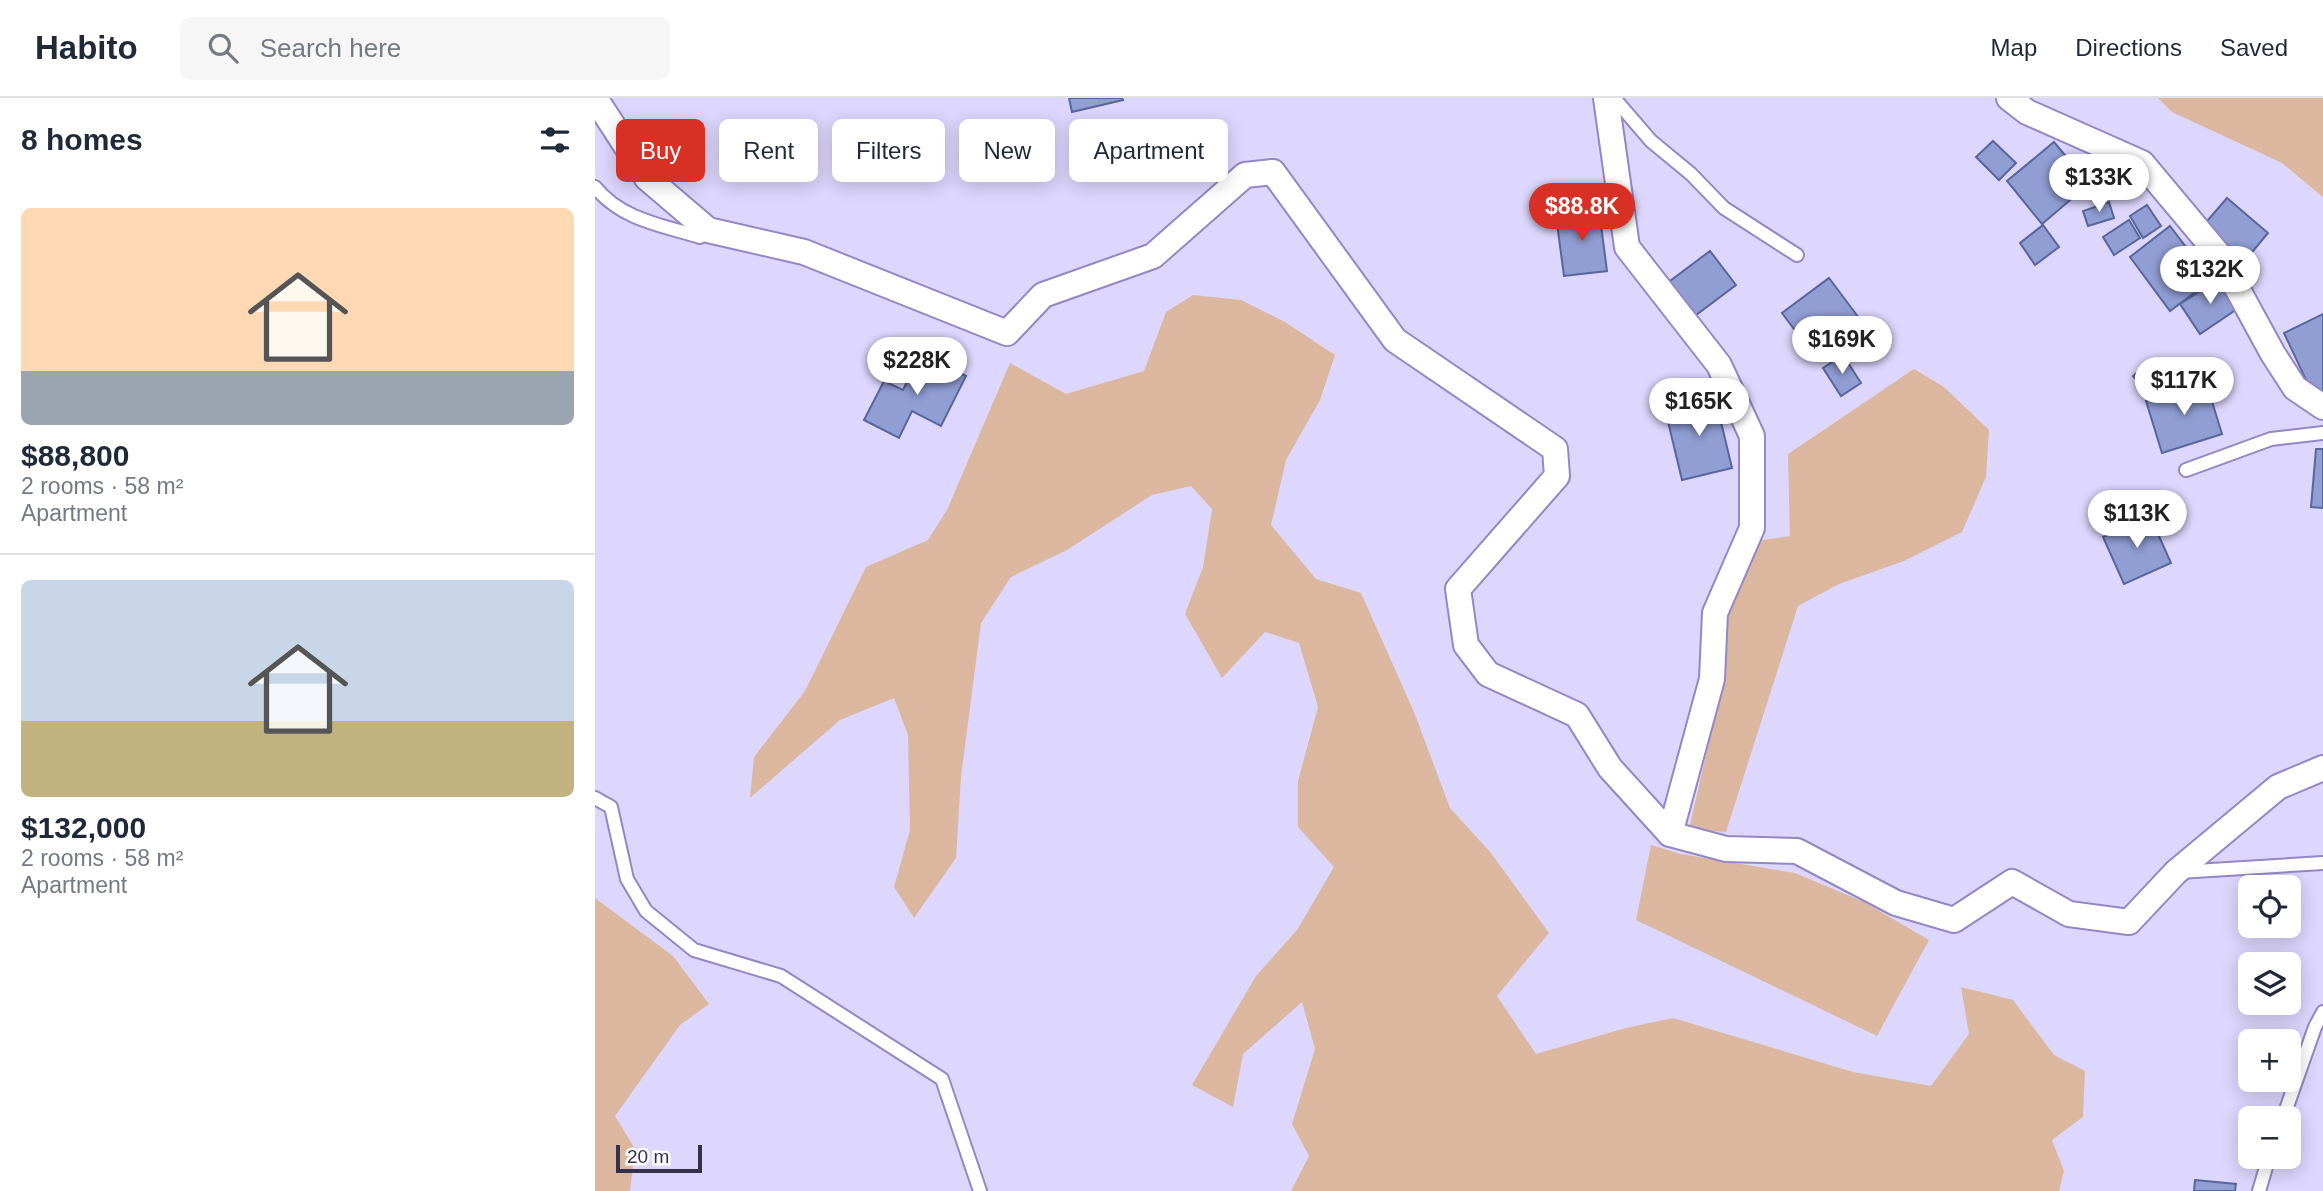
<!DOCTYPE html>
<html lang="en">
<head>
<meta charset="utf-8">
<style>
	:root { --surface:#fff; --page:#f6f6f7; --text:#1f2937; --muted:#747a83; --line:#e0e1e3; --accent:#d93025 }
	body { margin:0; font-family:Helvetica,sans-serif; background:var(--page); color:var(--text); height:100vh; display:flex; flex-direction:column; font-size:26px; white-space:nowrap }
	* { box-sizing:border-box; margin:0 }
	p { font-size:23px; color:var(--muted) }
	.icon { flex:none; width:38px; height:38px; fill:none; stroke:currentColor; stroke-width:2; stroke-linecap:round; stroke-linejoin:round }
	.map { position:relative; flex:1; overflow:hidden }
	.panel { display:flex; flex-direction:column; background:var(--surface); width:595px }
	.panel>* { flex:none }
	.guide { position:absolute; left:21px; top:21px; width:665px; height:63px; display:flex; gap:14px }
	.buttons { position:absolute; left:1643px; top:777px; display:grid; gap:14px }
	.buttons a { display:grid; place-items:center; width:63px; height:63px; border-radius:10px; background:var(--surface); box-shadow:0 4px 18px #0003; font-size:35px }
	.scale { position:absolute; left:21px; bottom:18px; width:86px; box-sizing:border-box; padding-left:7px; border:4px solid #36314a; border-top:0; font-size:19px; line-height:24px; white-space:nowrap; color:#36314a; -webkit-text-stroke:5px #fdfdfd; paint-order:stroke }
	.price { position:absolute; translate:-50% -60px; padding:0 16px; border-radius:24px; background:#fff; color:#222; font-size:23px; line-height:46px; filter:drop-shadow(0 2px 4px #0008) }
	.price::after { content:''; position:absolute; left:50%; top:42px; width:21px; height:16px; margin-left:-10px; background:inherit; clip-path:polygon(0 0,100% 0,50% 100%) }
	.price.current { background:var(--accent); color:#fff }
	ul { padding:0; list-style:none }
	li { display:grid; align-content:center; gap:14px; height:371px; padding:0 21px }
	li+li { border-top:2px solid var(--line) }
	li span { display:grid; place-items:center; height:217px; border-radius:10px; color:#555 }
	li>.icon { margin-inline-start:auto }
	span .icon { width:126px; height:126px; fill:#fffc; stroke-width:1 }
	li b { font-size:30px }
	h2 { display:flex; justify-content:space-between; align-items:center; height:84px; padding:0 21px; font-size:30px }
	.chip { padding:0 24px; border-radius:10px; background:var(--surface); box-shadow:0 4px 18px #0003; font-size:24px; line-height:63px }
	.chip.current { background:var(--accent); color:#fff }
	header { display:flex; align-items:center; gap:42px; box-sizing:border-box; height:98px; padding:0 35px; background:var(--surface); border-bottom:2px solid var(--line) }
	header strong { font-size:33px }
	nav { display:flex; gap:38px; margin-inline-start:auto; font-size:24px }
	.search { width:490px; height:63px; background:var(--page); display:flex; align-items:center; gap:18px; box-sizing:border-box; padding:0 24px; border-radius:10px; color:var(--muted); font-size:26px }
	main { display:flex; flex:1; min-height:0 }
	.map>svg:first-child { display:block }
</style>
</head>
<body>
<header>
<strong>Habito</strong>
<div class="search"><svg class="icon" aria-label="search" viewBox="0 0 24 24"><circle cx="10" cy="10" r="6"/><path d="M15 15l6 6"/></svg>Search here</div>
<nav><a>Map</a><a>Directions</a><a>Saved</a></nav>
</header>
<main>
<section class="panel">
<h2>8 homes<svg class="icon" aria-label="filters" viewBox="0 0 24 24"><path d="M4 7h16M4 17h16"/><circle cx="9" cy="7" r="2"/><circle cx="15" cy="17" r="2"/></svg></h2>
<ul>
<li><span style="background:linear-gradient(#ffd9b3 75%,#9aa5b1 0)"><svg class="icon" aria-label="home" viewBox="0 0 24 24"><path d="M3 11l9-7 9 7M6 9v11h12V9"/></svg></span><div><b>$88,800</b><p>2 rooms · 58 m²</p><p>Apartment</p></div></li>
<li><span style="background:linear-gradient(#c9d6e8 65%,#c2b280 0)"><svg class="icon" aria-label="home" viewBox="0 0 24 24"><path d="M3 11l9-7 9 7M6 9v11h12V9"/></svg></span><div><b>$132,000</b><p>2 rooms · 58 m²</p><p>Apartment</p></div></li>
</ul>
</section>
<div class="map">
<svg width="1728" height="1093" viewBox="0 0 1728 1093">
	<rect width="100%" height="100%" fill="#ddd6fd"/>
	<!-- green -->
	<g fill="#dcb7a0">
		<path d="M1563 0H1728V99L1687 65 1577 14Z"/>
		<path d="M598 197 646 202 690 224 740 257 725 302 691 362 676 427 721 481 766 495 819 614 855 710 896 755 954 835 902 898 941 956 1031 930 1078 920 1258 974 1336 988 1374 936 1366 889 1418 902 1459 957 1490 973 1488 1019 1457 1042 1469 1073 1464 1093H696L714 1058 697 1026 720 951 707 904 648 956 638 1009 597 987 661 878 702 832 739 769 703 729V683L723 609 704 545 670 534 627 580 590 516 608 469 617 411 596 388 557 397 472 452 416 479 386 525 366 679 361 760 319 820 299 789 315 732 313 637 299 600 245 622 155 700 159 659 210 593 271 469 333 442 352 412 415 265 471 296 549 273 571 214Z"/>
		<path d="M1319 271 1349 289 1394 332 1391 379 1367 434 1309 463 1244 486 1203 508 1131 734 1094 731 1130 575 1131 520 1161 443 1195 438 1193 356Z"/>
		<path d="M1056 747 1086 756 1200 775 1269 804 1334 842 1282 938 1041 822Z"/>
		<path d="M0 800 78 858 114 906 85 927 20 1018 40 1051 35 1093H0Z"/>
	</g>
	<!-- building -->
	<g fill="#919ed4" stroke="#59659d" stroke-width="2">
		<path d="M474 0H527L528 2 477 14Z"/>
		<path d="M1398 43 1421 65 1404 82 1381 59Z"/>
		<path d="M1459 44 1494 86 1447 126 1412 83Z"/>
		<path d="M1632 100 1673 135 1648 165 1607 129Z"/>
		<path d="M1514 104 1519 120 1493 128 1488 113Z"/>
		<path d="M1552 107 1566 128 1548 140 1535 118Z"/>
		<path d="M1004 112 1012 173 969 178 961 118Z"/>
		<path d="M1534 122 1545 140 1519 157 1508 139Z"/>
		<path d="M1448 127 1464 149 1440 167 1425 145Z"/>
		<path d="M1575 128 1616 182 1575 213 1535 159Z"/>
		<path d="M1115 153 1141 187 1097 220 1071 186Z"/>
		<path d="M1234 180 1267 224 1220 259 1187 215Z"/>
		<path d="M1626 180 1645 209 1605 236 1585 206Z"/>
		<path d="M1728 216V295L1719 299 1689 235Z"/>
		<path d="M326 255 371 278 346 328 317 313 304 340 269 322 289 283 308 292Z"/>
		<path d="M1248 257 1266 285 1246 298 1228 270Z"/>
		<path d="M1552 266 1563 279 1549 291 1538 278Z"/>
		<path d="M1611 284 1627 336 1567 355 1551 303Z"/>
		<path d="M1120 299 1137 370 1087 382 1070 311Z"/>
		<path d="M1721 351H1728V410L1716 409Z"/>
		<path d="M1555 418 1576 465 1529 486 1508 439Z"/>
		<path d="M1600 1082 1641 1086 1640 1093H1599Z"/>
	</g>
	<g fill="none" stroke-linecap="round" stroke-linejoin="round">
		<!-- lane casing -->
		<g stroke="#9487c4" stroke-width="16">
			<g id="lane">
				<path d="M1019 0 1056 43 1096 76 1129 110 1202 157"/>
				<path d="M0 89C27 122 66 127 105 139L112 133"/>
				<path d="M1591 372 1676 341 1728 335"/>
				<path d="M0 700 16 709 32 781 51 813 99 852 186 878 347 981 385 1093"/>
				<path d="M1584 774 1728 765"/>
				<path d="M1688 1020 1720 929 1728 914"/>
				<path d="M1664 1093 1674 1059"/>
			</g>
		</g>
		<!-- street casing -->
		<g stroke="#9487c4" stroke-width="28">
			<g id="street">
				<path d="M0 0 52 80 113 132 209 154 412 235 448 197 558 158 650 77 678 74 800 242 960 351 962 378 863 491 871 547 893 576 982 617 1015 670 1075 736 1131 751 1202 753 1301 805 1359 822 1417 784 1474 816 1534 824 1581 774 1683 689 1728 670"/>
				<path d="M1011 0 1032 149 1124 267 1157 338V430L1120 515 1117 581 1075 736"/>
				<path d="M1414 0 1432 14 1547 65 1624 157 1678 256 1700 290 1728 309"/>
			</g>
		</g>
		<!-- lane -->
		<use href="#lane" stroke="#fff" stroke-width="12"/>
		<!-- street -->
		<use href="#street" stroke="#fff" stroke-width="24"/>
	</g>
</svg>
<div class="buttons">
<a><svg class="icon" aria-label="locate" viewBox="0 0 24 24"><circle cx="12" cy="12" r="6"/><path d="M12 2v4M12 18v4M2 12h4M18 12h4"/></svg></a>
<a><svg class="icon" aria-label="layers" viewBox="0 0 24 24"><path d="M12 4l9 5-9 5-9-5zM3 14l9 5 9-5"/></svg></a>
<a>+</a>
<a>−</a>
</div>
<div class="scale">20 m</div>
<b class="price" style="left:1504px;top:116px">$133K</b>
<b class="price current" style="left:987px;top:145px">$88.8K</b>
<b class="price" style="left:1615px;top:208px">$132K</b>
<b class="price" style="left:1247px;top:278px">$169K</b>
<b class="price" style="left:322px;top:299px">$228K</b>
<b class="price" style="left:1589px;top:319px">$117K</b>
<b class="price" style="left:1104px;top:340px">$165K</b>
<b class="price" style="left:1542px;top:452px">$113K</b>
<div class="guide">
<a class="chip current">Buy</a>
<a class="chip">Rent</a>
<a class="chip">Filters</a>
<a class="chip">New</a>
<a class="chip">Apartment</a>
</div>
</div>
</main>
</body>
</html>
